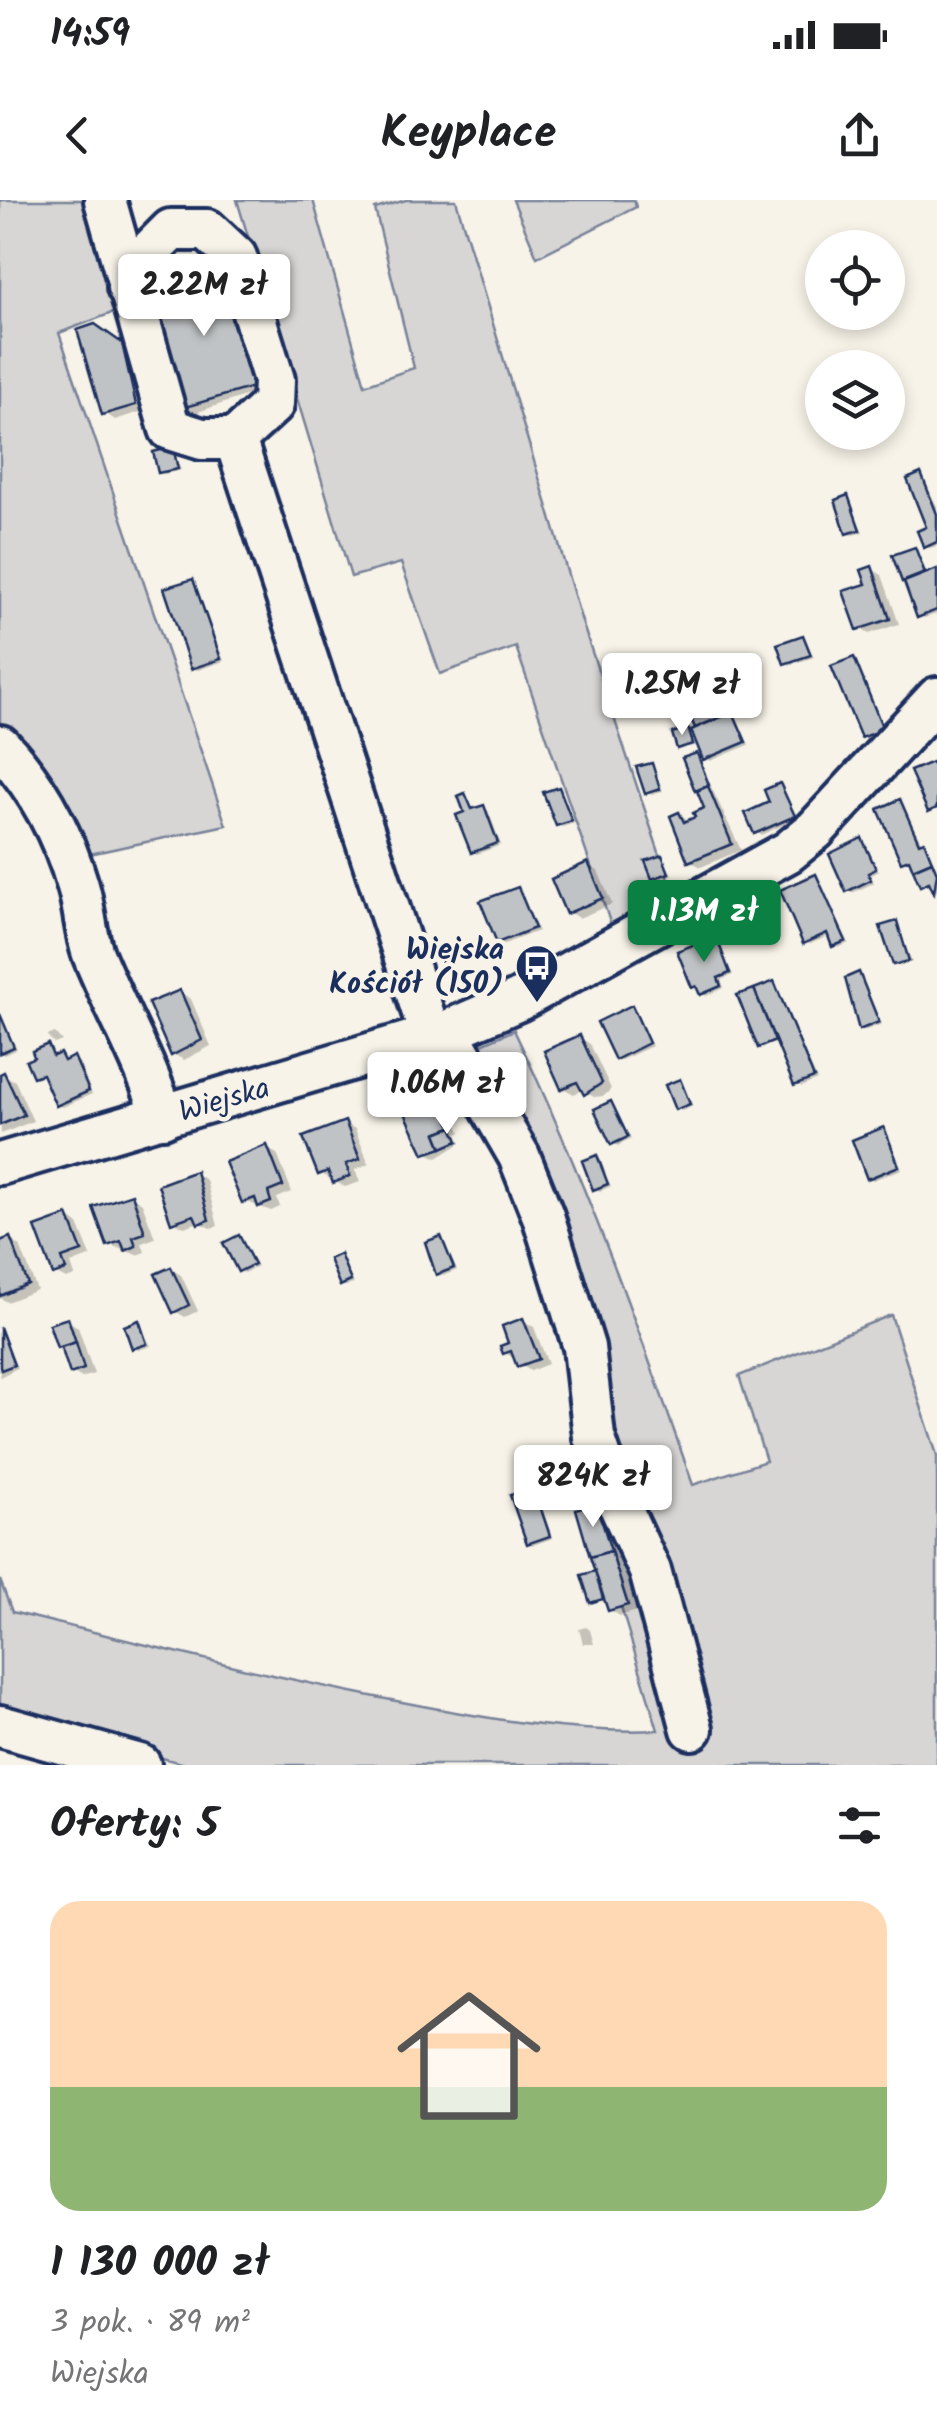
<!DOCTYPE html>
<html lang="pl">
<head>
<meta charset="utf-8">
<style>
	:root { --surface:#fff; --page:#f6f6f6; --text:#202124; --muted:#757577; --line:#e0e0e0; --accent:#0b8043 }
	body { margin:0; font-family:Kalam,sans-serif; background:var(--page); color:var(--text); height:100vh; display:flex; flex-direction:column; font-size:38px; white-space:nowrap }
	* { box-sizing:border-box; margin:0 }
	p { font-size:32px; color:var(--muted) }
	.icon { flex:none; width:55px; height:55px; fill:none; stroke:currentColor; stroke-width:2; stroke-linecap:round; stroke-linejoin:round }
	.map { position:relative; height:1565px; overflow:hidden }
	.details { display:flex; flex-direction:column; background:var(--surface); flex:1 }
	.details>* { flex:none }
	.controls { position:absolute; left:805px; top:30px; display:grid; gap:20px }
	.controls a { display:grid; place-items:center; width:100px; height:100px; border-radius:50%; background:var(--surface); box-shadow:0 5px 15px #0003; font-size:50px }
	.price { position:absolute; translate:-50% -85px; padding:0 22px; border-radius:10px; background:#fff; color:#222; font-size:32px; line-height:65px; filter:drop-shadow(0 2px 5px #0008) }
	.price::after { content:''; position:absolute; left:50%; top:60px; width:30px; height:22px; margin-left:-15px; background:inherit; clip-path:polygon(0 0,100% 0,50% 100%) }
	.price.on { background:var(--accent); color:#fff }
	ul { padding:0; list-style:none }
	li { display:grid; align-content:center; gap:20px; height:530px; padding:0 50px }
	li+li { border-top:2px solid var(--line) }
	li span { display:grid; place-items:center; height:310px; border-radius:30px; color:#555 }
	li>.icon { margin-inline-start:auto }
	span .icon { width:180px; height:180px; fill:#fffc; stroke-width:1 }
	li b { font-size:42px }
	h2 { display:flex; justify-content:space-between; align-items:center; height:120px; padding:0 50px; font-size:42px }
	.status { display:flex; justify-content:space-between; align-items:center; height:70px; padding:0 50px; background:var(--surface); direction:ltr }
	.status svg { height:28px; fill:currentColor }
	header { display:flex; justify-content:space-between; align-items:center; height:130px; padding:0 50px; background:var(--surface); font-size:45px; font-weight:800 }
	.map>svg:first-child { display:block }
</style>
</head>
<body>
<div class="status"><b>14:59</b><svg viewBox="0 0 49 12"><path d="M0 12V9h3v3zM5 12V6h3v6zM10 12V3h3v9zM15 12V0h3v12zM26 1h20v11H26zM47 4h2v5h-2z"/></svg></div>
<header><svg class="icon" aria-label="back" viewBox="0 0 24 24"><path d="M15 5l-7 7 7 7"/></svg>Keyplace<svg class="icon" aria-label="share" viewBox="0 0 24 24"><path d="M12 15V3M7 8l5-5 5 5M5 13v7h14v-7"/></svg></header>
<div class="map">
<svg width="937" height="1565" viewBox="0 0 937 1565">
	<rect width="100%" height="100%" fill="#f7f3e8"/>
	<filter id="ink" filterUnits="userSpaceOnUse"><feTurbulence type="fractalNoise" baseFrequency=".01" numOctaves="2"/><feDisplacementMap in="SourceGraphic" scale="20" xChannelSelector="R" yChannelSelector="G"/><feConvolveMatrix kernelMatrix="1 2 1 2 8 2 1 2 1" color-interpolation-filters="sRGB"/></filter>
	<g filter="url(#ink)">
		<!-- green -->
		<g fill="#d7d6d4" stroke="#798299" stroke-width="2.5">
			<path d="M0 0H97L120 110 59 133 226 625 52 662 0 558Z"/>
			<path d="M237 0H313L365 185 414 168 375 9 406 0H456L583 425 673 694 612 728 516 447 440 474 401 363 351 377Z"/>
			<path d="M513 0H634L636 7 537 57Z"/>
			<path d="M514 830C585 978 639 1130 693 1285L766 1261 739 1176 891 1115 937 1255V1565H188L0 1514V1380L12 1412C143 1444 274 1478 407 1503 490 1519 573 1534 658 1530L586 1291 600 1287 552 1094 495 955 445 860Z"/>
		</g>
		<!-- shadow -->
		<g fill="#0003">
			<path d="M149 97 271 187 195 213 184 207Z"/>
			<path d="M106 133 132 152 146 210 115 220 105 213Z"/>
			<path d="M172 250 181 270 165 274 160 272Z"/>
			<path d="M920 276 937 306V346L930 348 926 346 930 329Z"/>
			<path d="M848 298 863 332 853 335 848 333Z"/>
			<path d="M915 349 928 375 937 372V414L924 418 895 357Z"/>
			<path d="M872 369 882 375 899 424 869 434 859 428Z"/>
			<path d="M193 382 224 461 198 470 193 468Z"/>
			<path d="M803 437 814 457 790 465 786 462Z"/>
			<path d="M854 459 886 531 868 539 863 536Z"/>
			<path d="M707 478 727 517H737L749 545 710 561 701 545 679 548 688 531 698 536 681 489Z"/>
			<path d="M696 555 741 650 701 667 690 661 679 614 690 621 707 609 698 590Z"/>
			<path d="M652 565 663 591 652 595 647 592Z"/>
			<path d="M780 586 798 618 761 635 756 632Z"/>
			<path d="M559 589 575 623 562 627 558 625Z"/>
			<path d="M465 596 474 611 488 610 501 645 477 654 473 651Z"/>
			<path d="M900 602 937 671V692L933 684H922L912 661 903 660Z"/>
			<path d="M862 641 879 671 871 675 874 683 852 693 848 690Z"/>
			<path d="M662 657 672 675 658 680 654 678Z"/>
			<path d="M588 665 598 671 612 704 579 718 568 712Z"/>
			<path d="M816 676 849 743 838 748 831 735 810 744 805 742Z"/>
			<path d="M518 689 538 731 504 744 499 741Z"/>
			<path d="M897 724 912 762 899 766 895 764Z"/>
			<path d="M715 738 733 775 721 780 724 788 706 796 694 786Z"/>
			<path d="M859 775 882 824 866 830 861 828Z"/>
			<path d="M774 783 817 880 801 887 779 843 760 846 740 797Z"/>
			<path d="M180 792 191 799 211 846 184 860 173 854Z"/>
			<path d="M632 807 652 846 621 860 616 858Z"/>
			<path d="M0 817 17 849 4 855 0 852Z"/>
			<path d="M55 833 62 841 54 844 47 836Z"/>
			<path d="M580 838 590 844 611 889 604 896 594 897 582 890 574 894 563 888Z"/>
			<path d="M48 847 56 857 79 862 92 894 63 907 58 905 46 876H35L37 858Z"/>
			<path d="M4 875 15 881 33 921 1 934 0 877Z"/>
			<path d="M679 882 693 906 682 911 677 908Z"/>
			<path d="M436 892 446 898 461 932 457 934 461 943 437 958 426 952Z"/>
			<path d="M611 903 631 939 618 946 613 943Z"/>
			<path d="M345 923 355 929 369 964 355 970 360 982 345 987 320 973Z"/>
			<path d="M884 930 902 969 873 980 869 977Z"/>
			<path d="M266 948 277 954 292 992 277 998 280 1007 271 1011 244 1001Z"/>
			<path d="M596 958 611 986 600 991 595 988Z"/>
			<path d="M196 974 206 980 218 1026 210 1028 199 1022 184 1027 173 1021Z"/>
			<path d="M131 996 142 1003 155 1038 142 1043 145 1052 137 1055 110 1045Z"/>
			<path d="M68 1017 78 1024 91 1056 71 1064 75 1076 66 1079 55 1073Z"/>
			<path d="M239 1037 257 1066 244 1073 240 1070Z"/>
			<path d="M441 1039 457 1070 443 1076 438 1073Z"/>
			<path d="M10 1040 20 1046 37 1090 7 1102 0 1098V1044Z"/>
			<path d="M340 1057 354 1084 346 1086 342 1084Z"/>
			<path d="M171 1069 181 1075 198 1111 185 1117 175 1111Z"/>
			<path d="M68 1121 78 1127 94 1174 82 1178 72 1172 53 1126Z"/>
			<path d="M523 1121 534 1127 548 1164 530 1171 505 1152Z"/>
			<path d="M139 1123 151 1146 138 1150 134 1147Z"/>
			<path d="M0 1130 17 1168 0 1177Z"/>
			<path d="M534 1290 553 1338 533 1345 529 1342Z"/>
			<path d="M596 1305 606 1311 637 1411 620 1416 610 1410 607 1401H592L594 1373 599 1376Z"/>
			<path d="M586 1427 590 1430 594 1444H583L579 1429Z"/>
		</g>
		<!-- building -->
		<g fill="#c0c3c5" stroke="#1b2f5e" stroke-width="2.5">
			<path d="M225 69 260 185 182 208 148 92Z"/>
			<path d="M95 124 122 143 136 205 102 215 77 130Z"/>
			<path d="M173 247 178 269 158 273 153 252Z"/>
			<path d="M921 273 937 314V342L924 348 917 331 926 327 907 279Z"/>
			<path d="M848 295 860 330 846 334 835 300Z"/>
			<path d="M915 347 925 373 902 382 892 355Z"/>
			<path d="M872 366 890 419 857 430 843 391 866 384 861 370Z"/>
			<path d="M937 369V410L917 418 904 382Z"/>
			<path d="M193 379 221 459 191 469 164 388Z"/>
			<path d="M803 435 811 455 784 464 777 444Z"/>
			<path d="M854 457 883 529 861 538 831 466Z"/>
			<path d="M707 476 724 516 695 528 678 488Z"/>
			<path d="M733 512 746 542 703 560 691 530Z"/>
			<path d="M688 528 693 544 677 549 672 533Z"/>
			<path d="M697 553 709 585 695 591 682 558Z"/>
			<path d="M932 562 937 572V608L928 612 910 571Z"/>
			<path d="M652 563 660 589 645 594 636 567Z"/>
			<path d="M780 583 795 616 754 634 745 613 769 602 764 590Z"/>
			<path d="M708 586 732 644 688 662 670 616 679 612 684 622 695 617 693 613 704 608 697 591Z"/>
			<path d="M559 587 572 621 556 626 543 592Z"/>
			<path d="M465 593 472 609 484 605 498 643 471 653 456 615 464 612 458 596Z"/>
			<path d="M900 599 919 643 924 641 932 661 913 669 909 659 901 662 878 609Z"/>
			<path d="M862 638 876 669 868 673 871 680 846 692 829 654Z"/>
			<path d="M662 655 669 673 652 679 645 661Z"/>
			<path d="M932 661 937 673 934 693 929 682 920 686 913 669Z"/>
			<path d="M588 662 603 698 566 714 551 679Z"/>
			<path d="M816 674 846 741 832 747 827 733 803 744 780 690Z"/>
			<path d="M518 687 535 728 497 743 480 701Z"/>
			<path d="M897 721 909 761 893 765 880 726Z"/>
			<path d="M716 736 730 773 718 778 721 786 700 795 696 786 692 788 677 751Z"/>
			<path d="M859 772 879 822 859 830 845 778Z"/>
			<path d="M774 781 814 878 794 886 754 789Z"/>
			<path d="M754 789 775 841 758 848 737 795Z"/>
			<path d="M180 790 202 840 171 856 148 803Z"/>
			<path d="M632 805 649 843 615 860 597 822Z"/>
			<path d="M0 814 14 847 0 853Z"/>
			<path d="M580 835 602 883 584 895 577 882 561 889 544 851Z"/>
			<path d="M48 844 53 856 60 853 64 861 74 856 89 891 56 906 42 874 33 877 26 861 34 857 32 851Z"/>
			<path d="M4 872 24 915 0 925V874Z"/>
			<path d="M680 879 690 904 675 910 665 885Z"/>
			<path d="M436 889 452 927 436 933 442 948 424 954 400 902Z"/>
			<path d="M611 901 628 937 611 945 594 909Z"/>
			<path d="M345 921 360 959 346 964 350 976 333 983 328 971 318 975 303 937Z"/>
			<path d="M452 927 458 941 442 948 436 933Z"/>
			<path d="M884 927 899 966 867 979 852 940Z"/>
			<path d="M267 945 283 986 268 992 271 1002 258 1007 255 998 242 1003 225 962Z"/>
			<path d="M597 955 608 984 593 990 582 961Z"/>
			<path d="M196 971 209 1020 198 1024 194 1015 171 1023 158 985Z"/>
			<path d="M132 994 145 1033 133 1037 136 1046 125 1051 121 1041 107 1046 93 1007Z"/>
			<path d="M68 1015 82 1051 62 1058 66 1070 53 1075 35 1027Z"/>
			<path d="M239 1035 254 1064 238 1072 223 1043Z"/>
			<path d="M441 1036 454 1068 436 1075 425 1042Z"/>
			<path d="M10 1037 28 1084 0 1096V1041Z"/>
			<path d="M340 1054 351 1081 340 1086 329 1059Z"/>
			<path d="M171 1067 189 1105 173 1113 155 1074Z"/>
			<path d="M68 1118 76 1142 57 1148 49 1124Z"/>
			<path d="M523 1118 539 1159 517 1167 511 1151 503 1154 500 1146 508 1143 502 1126Z"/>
			<path d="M139 1120 147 1144 132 1149 124 1126Z"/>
			<path d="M0 1127 14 1165 1 1170 0 1166Z"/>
			<path d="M76 1142 84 1169 70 1174 61 1147Z"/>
			<path d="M534 1288 550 1336 527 1344 510 1295Z"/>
			<path d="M596 1302 611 1351 590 1357 576 1309Z"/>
			<path d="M611 1351 628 1405 608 1411 590 1357Z"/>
			<path d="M595 1371 603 1399 590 1403 581 1375Z"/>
		</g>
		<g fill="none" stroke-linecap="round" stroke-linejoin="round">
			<!-- minor casing -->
			<g stroke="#1b2f5e" stroke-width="48">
				<g id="minor">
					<path d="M105 0 170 229 202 239H235L273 204 274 180 236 57 207 30H171L143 58 128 87"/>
					<path d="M235 239 431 837"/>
					<path d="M0 546C37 585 63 635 78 686 85 709 85 731 93 754 115 809 145 860 163 917"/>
					<path d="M447 831 519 956 543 1016 584 1147 594 1237 611 1287 650 1371 692 1529"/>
					<path d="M0 964 447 831 519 800 788 652 815 630 937 498"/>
					<path d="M0 1526 140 1565"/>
				</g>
			</g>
			<!-- minor -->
			<use href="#minor" stroke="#f7f3e8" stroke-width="40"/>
		</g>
	</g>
	<!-- icons -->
	<defs>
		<g id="bus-pin" transform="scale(2.25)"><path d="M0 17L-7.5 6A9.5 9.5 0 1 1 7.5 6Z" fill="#1b2f5e" stroke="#f7f3e8"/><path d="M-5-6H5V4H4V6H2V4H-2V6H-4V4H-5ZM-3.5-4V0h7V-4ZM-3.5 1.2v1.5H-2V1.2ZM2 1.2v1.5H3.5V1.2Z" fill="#fff"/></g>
	</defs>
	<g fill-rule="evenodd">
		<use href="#bus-pin" x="537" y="766"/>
	</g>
	<g text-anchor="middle" stroke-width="9" stroke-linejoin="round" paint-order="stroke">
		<!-- poi labels -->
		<g font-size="30" font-weight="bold" fill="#1b2f5e" stroke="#f7f3e8" text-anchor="end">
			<text x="504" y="759">Wiejska<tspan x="504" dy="34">Kościół (150)</tspan></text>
		</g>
		<!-- street labels -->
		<g font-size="30" fill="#1b2f5e" stroke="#f7f3e8">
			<text transform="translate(224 899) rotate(-16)" y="10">Wiejska</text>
		</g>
	</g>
</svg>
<div class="controls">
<a><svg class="icon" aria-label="locate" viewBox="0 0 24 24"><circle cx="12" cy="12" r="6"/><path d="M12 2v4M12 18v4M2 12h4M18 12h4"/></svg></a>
<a><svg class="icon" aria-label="layers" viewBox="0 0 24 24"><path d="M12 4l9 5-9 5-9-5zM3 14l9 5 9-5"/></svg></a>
</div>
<b class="price" style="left:204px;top:139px">2.22M zł</b>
<b class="price" style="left:682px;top:538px">1.25M zł</b>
<b class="price on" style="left:704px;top:765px">1.13M zł</b>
<b class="price" style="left:447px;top:937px">1.06M zł</b>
<b class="price" style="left:593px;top:1330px">824K zł</b>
</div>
<section class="details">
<h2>Oferty: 5<svg class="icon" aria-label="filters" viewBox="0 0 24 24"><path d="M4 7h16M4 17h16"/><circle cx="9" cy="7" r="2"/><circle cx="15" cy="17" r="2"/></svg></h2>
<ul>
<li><span style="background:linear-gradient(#ffd9b3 60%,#8fb573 0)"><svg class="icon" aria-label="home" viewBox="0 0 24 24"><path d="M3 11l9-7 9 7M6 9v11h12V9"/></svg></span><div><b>1 130 000 zł</b><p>3 pok. · 89 m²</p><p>Wiejska</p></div></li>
</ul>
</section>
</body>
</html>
